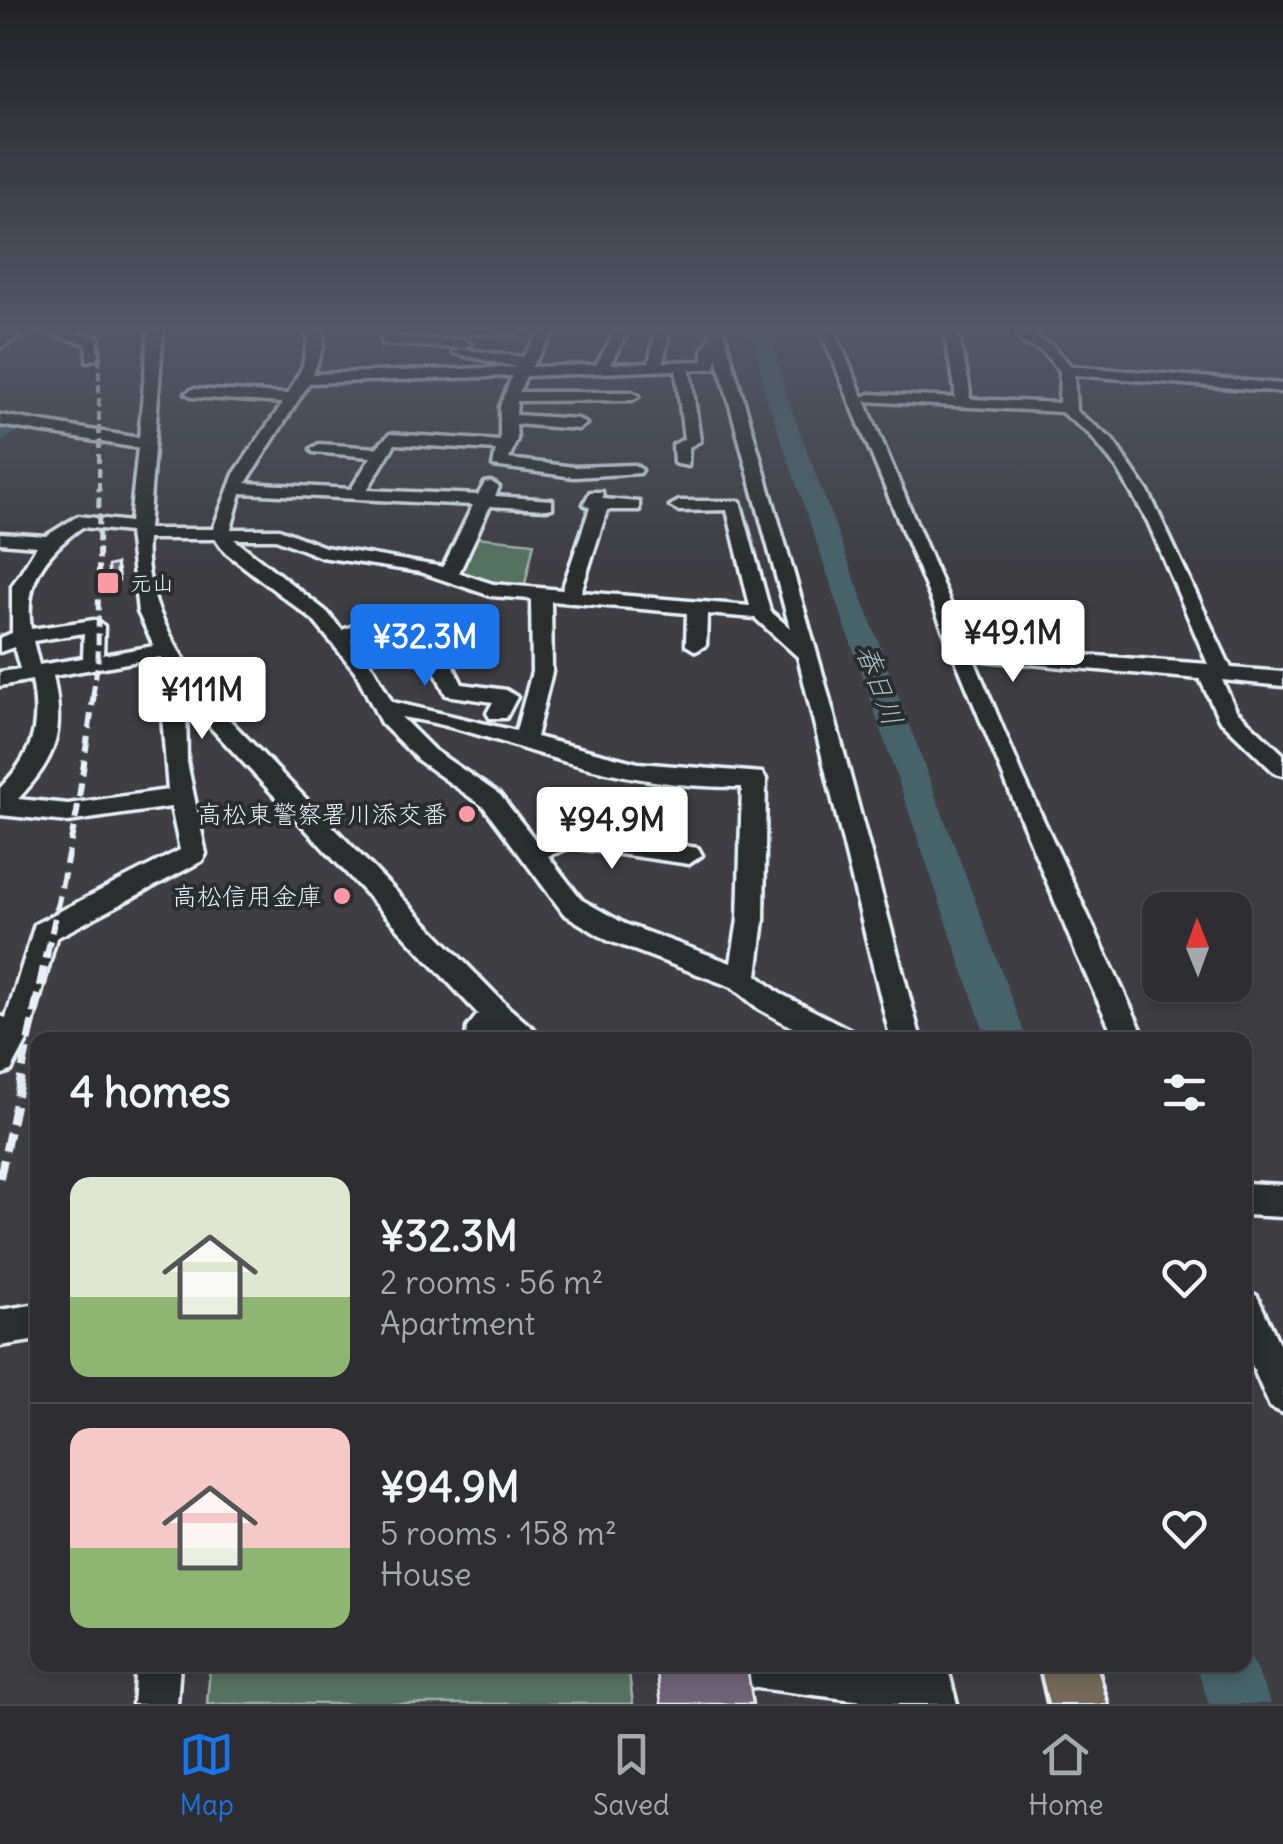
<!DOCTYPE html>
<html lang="en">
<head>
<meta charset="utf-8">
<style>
	:root { --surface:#2e2e32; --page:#3a3a3e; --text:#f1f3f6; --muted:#a7a8ac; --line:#494a4d; --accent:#1a73e8 }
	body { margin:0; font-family:Delius,"Klee One",sans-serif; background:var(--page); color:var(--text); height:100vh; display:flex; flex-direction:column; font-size:38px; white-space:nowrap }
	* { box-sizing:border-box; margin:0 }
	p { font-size:32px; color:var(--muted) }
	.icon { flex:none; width:55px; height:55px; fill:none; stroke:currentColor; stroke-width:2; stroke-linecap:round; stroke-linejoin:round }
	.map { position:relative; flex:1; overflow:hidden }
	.panel { position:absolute; left:30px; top:1032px; width:1222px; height:640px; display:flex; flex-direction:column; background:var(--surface); border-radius:20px; box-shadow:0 5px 15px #0003,0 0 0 2px var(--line) }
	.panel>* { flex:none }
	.needle { width:65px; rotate:359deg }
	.tools { position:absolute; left:1142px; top:892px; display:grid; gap:20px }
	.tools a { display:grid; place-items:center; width:110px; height:110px; border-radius:20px; background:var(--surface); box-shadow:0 5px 15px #0003,0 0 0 2px var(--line); font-size:50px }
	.price { position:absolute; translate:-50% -85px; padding:0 22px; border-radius:10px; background:#fff; color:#222; font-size:32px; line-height:65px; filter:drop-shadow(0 2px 5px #0008) }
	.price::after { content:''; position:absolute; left:50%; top:60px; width:30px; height:22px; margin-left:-15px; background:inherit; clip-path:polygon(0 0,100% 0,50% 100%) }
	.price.on { background:var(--accent); color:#fff }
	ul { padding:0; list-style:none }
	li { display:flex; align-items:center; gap:30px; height:250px; padding:0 40px }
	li+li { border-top:2px solid var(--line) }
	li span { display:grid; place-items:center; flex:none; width:280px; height:200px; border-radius:20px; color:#555 }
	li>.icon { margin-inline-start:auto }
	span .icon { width:120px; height:120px; fill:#fffc; stroke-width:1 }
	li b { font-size:42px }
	h2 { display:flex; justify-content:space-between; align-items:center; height:120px; padding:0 40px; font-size:42px }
	.dock { display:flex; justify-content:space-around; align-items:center; height:140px; border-top:2px solid var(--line); background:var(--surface); font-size:28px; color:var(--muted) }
	.dock a { display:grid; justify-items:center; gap:5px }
	.dock .on { color:var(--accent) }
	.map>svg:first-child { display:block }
</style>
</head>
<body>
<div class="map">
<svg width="1283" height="1704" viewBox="0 0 1283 1704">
	<rect width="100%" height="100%" fill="#3e3e43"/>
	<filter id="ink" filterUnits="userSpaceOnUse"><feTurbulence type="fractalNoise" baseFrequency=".01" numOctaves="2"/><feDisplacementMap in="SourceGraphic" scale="20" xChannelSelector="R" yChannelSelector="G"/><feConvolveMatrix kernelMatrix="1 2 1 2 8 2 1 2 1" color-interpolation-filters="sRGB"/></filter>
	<g filter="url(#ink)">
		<!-- green -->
		<g fill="#567261" stroke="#9fb2ac" stroke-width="2.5">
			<path d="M476 537 534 543 524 589 476 584 459 573Z"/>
			<path d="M221 1665H628L633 1704H207L210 1667Z"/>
		</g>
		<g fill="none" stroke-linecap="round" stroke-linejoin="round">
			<!-- river -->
			<g fill="#47636b" fill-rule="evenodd">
				<path d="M752 329H770L785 392 1027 1040H987L765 392Z"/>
				<path d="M0 418 23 427 0 444Z"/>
				<path d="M1245 1643 1271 1704H1209L1196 1665H1245Z"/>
			</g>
			<!-- minor casing -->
			<g stroke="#e8f1f8" stroke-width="7">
				<g id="minor">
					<path d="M32 329H57L99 338V358L87 361V344Z"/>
					<path d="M149 329H163L148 529H213L234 474 283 403 193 397 186 393 193 389 288 394 303 366 310 329H324L323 347 313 374 517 367 453 353 460 349 523 357 543 329H557L531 367 596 365 617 329 628 332 610 364 649 363 656 329H670L663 362 703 361V348L712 337 709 329H723L822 671 921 1040H891L798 657 755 618 707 614 706 645 696 651 686 645 687 613 551 601 552 672 536 737 638 763 762 773 766 779 764 920 757 975 779 993 853 1031 858 1040H816L759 1009 732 987 607 940 564 914 484 807 418 760 381 723 355 671 313 620 225 552 216 539H147C142 603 181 656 215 705L508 1007 536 1031 541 1040H505L497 1033 496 1040H466L467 1028 478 1014 199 715 186 695 187 762 206 854 202 861 56 938 30 1035 11 1071 0 1075V1016L6 1018 35 924 180 850 171 807 68 822 0 815V788C33 754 41 727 32 680L0 686V672L20 669 14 647 0 652V638L12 633V586L37 546 0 543V533L46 536 78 516 130 522 138 448 0 425V415L139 438ZM717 357 790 628 770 611 740 501H679L670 506 679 511 727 510 750 606 581 592 607 510H639V502L603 499 602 492H590L584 504 590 508 562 590 493 584 459 573 490 506 546 509 552 508V500L495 496 499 487 491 482 485 483 478 495 367 490 395 444 496 450 493 466 574 477 640 473 642 470 634 465 574 467 509 459 517 439 516 424 578 429 586 424 578 419 516 415 517 401 632 400 639 396 632 392H519L526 376 676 370 684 439 673 445 674 463 688 466 689 447 700 441 690 370 715 368ZM512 376 500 407V441L390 434 376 448 319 444 311 449 313 452 371 457 351 489 246 483 309 383ZM241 493 473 505 443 567 325 547 279 529H231ZM82 527 129 532 138 612 154 646 103 655 104 626 94 620 31 629C24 581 45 554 82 527ZM234 539H276L321 557 420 572 491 596 531 599 532 672 516 731 392 702 374 669 351 640 371 633 415 628 446 695 493 702 487 713 490 718H506L517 697 506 690 462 684 434 626 444 624V616L368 621 342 630 327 612ZM84 633 83 658 39 665 33 641ZM161 657 170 671 162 716 168 790 68 804 18 799C57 757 65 733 53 676ZM401 717C458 725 511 746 566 762 624 778 682 788 742 787L738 920 731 963 625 924 582 900 548 856 571 847 689 864 702 855 698 848 570 829 536 841 500 795 434 750Z"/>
					<path d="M523 329 517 334H470L463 330Z"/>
					<path d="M820 329H834L863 397 870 394 955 398C956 374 945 353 945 329H959C959 354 970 374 970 399L1059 403 1060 371 1042 351 1022 343 1015 329H1029L1033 337 1052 345 1071 366 1283 384V392L1074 375 1076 411 1112 439 1149 493 1231 668 1283 672V686L1222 680 1236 710 1283 754V775L1275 773 1219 719 1200 679 984 660 974 654 984 648 1208 664 1148 522 1117 468 1089 434 1061 412 865 401 1023 776 1146 1040H1116L1076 953Z"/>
					<path d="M7 334 19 337 0 348V338Z"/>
					<path d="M387 337 464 340 471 344 464 348 382 344V338Z"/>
					<path d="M1245 1183 1283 1185V1217L1245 1215Z"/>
					<path d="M1245 1290 1257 1296 1283 1352V1413L1270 1407 1245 1349Z"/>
					<path d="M38 1304V1340L0 1346V1310Z"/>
					<path d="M136 1665H180L177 1704H133Z"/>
					<path d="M727 1665 934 1666 949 1673 957 1704H887L749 1687 734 1680Z"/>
				</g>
			</g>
			<!-- major casing -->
			<g stroke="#e8f1f8" stroke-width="8">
				<path id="major" d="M1040 1665H1096L1107 1704H1049Z"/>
			</g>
			<!-- minor -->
			<use href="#minor" fill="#2a2d2e" fill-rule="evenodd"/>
			<!-- major -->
			<use href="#major" fill="#746a5a" fill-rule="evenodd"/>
			<!-- rail-far3 -->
			<path stroke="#e8f1f8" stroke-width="4" stroke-dasharray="9 5" stroke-linecap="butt" d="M99 491V329"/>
			<!-- rail-far2 -->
			<path stroke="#e8f1f8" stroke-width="5" stroke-dasharray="11 6" stroke-linecap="butt" d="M93 695 98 661 99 488"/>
			<!-- rail-far1 -->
			<path stroke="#e8f1f8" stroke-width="6" stroke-dasharray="15 8" stroke-linecap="butt" d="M47 955 77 812 94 693"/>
			<!-- rail -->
			<path stroke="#e8f1f8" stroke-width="8" stroke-dasharray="19 9" stroke-linecap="butt" d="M0 1178 47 952"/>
		</g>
		<!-- shaded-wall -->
		<path fill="#4d4651" stroke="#e8f1f8" stroke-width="2.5" d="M116 564 118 571 119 581 111 583 108 576Z"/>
		<!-- building -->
		<g fill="#6e6474" stroke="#e8f1f8" stroke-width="2.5">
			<path d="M116 564V575L108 576V566Z"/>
			<path d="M656 1665H747L753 1704H661Z"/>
		</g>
	</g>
	<!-- sky -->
	<linearGradient id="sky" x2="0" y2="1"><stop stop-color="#222225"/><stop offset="0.58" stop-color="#525866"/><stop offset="1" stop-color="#525866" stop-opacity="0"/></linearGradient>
	<rect width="1283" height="567" fill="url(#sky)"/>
	<!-- markers -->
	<g fill="#ff9aa2" stroke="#2a2d2e" stroke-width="4">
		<rect x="96" y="571" width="24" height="24" rx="5"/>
		<circle cx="467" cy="814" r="10"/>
		<circle cx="342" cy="896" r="10"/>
	</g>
	<g text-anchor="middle" stroke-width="8" stroke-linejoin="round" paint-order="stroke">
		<!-- far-poi labels -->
		<g font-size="22" fill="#e8f1f8" stroke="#2a2d2e" text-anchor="start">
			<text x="130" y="591">元山</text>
		</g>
		<!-- poi labels -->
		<g font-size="25" fill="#e8f1f8" stroke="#2a2d2e" text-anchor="end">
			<text x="447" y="823">高松東警察署川添交番</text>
			<text x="322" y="905">高松信用金庫</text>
		</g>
		<!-- water labels -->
		<g font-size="28" font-style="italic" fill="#a8b8c0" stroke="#2a2d2e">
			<text transform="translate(880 685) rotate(70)" y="10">春日川</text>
		</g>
	</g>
</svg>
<div class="tools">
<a><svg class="needle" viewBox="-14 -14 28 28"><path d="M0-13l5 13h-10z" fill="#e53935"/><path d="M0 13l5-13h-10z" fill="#a7a8ac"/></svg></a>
</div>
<b class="price" style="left:1013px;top:685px">¥49.1M</b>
<b class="price on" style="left:425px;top:689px">¥32.3M</b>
<b class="price" style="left:202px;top:742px">¥111M</b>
<b class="price" style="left:612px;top:872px">¥94.9M</b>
<section class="panel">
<h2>4 homes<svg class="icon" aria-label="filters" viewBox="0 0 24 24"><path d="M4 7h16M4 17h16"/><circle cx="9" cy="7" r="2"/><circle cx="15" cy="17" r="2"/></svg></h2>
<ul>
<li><span style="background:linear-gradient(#dfe7d0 60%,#8fb573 0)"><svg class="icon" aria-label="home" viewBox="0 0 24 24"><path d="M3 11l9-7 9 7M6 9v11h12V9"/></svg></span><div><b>¥32.3M</b><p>2 rooms · 56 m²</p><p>Apartment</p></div><svg class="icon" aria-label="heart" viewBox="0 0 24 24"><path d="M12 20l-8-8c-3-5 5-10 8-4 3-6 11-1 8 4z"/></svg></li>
<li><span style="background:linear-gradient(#f6c9c9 60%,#8fb573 0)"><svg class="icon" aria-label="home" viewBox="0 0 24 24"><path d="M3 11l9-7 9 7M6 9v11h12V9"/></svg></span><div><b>¥94.9M</b><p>5 rooms · 158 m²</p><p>House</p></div><svg class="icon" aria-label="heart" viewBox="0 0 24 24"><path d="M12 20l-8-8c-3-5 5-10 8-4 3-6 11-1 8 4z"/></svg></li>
</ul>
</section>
</div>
<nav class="dock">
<a class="on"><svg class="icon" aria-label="map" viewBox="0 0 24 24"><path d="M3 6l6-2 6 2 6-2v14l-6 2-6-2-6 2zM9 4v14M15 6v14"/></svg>Map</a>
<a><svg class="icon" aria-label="saved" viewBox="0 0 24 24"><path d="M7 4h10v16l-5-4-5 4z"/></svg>Saved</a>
<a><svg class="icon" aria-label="home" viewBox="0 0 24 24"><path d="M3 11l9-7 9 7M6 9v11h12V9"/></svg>Home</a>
</nav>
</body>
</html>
